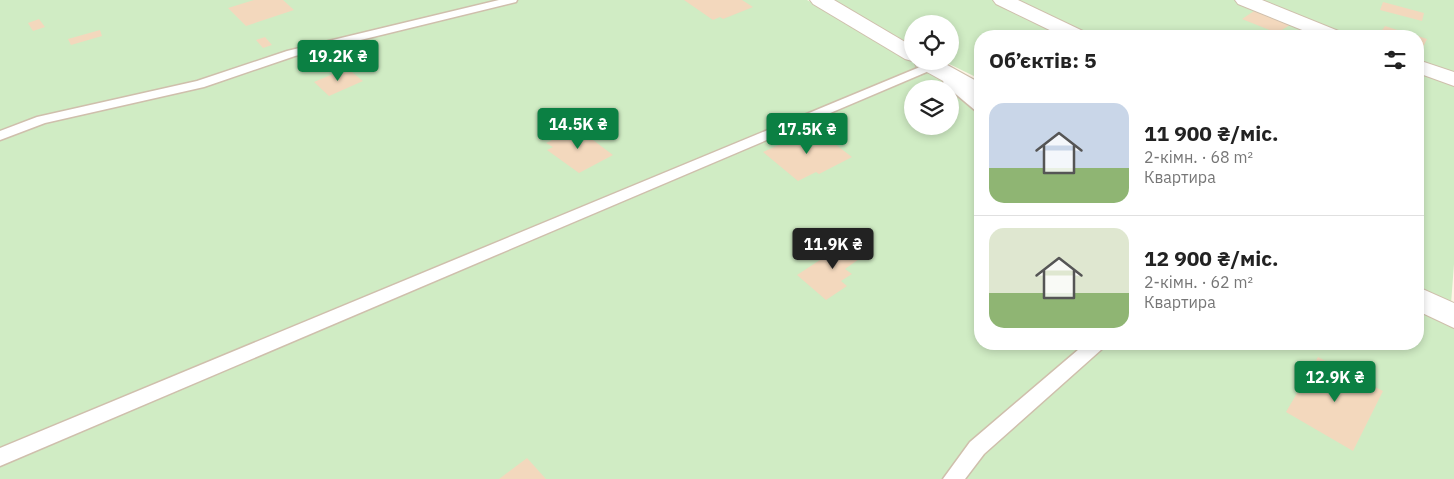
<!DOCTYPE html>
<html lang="uk">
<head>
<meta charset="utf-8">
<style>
	:root { --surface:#fff; --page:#f2f2f2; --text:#222; --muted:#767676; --line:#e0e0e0; --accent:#0b8043 }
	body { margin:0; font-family:"IBM Plex Sans",sans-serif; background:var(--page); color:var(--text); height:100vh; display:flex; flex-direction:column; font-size:19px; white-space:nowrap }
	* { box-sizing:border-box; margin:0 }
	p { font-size:16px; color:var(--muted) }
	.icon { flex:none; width:28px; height:28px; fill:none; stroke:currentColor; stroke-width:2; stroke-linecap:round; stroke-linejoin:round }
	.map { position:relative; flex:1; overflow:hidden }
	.drawer { position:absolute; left:974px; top:30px; width:450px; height:320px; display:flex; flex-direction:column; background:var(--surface); border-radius:20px; box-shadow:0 2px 8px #0003 }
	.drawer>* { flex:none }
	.buttons { position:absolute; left:904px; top:15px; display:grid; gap:10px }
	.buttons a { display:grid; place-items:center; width:55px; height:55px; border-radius:50%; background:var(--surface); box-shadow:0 2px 8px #0003; font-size:25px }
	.price { position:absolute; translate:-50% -42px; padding:0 11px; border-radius:5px; background:var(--accent); color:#fff; font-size:16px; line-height:32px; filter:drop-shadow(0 1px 2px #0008) }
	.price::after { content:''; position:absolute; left:50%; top:30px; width:15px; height:11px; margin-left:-8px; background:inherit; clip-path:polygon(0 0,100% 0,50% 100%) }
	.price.selected { background:#222; color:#fff }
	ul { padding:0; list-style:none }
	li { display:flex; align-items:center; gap:15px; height:125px; padding:0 15px }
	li+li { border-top:1px solid var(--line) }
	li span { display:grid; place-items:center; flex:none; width:140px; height:100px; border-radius:15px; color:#555 }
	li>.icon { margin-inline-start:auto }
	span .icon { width:60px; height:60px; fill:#fffc; stroke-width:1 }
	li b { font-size:21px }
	h2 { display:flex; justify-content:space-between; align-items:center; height:60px; padding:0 15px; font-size:21px }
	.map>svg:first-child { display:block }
</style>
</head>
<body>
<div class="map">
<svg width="1454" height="479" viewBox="0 0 1454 479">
	<rect width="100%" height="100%" fill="#fdf6e6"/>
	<!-- green -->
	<g fill="#d0ecc4" fill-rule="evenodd">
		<path d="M0 0H807L912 54V61H928L980 88V344H1418V310L1454 328V479H0ZM912 89H950V126H912Z"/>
		<path d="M831 0H1454V264L1451 304 1418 288V36H980V79L943 61H950V24H912V45Z"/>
	</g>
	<!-- building -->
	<g fill="#f3d8bd">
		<path d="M254 0H283L294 10 246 26 228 8Z"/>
		<path d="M684 0H742L753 7 723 19 720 17 713 20Z"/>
		<path d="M1383 2 1424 13 1422 21 1380 10Z"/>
		<path d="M1254 11 1290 25 1277 33 1242 19Z"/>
		<path d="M39 19 45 27 33 31 28 23Z"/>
		<path d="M1385 26 1416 36H1378Z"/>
		<path d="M100 30 102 36 71 45 68 39Z"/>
		<path d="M1418 36 1427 39 1418 57Z"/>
		<path d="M265 37 272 45 263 48 256 40Z"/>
		<path d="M347 68 363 81 329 96 314 82Z"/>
		<path d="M577 128 613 155 579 173 547 150 553 147 546 143Z"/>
		<path d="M815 129 852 157 819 174 816 172 798 181 763 152Z"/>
		<path d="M852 239 869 252 845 269 852 274 841 281 847 286 826 300 797 275Z"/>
		<path d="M1318 357 1383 391 1353 451 1286 412Z"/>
		<path d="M527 458 546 479H499Z"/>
	</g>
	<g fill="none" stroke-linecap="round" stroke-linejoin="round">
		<!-- lane casing -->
		<g stroke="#cfbfac" stroke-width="3">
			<g id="lane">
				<path d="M499 0H517L516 2 295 56 204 87 45 123 0 140V131L37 117 197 81 287 51Z"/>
				<path d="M932 62 936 64 938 66 936 68 0 466V448Z"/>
				<path d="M949 78 953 79 980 101V112L976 111 945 85 943 82 945 79Z"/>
				<path d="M1085 344H1104L1102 349 984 454 965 479H943L970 442Z"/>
			</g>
		</g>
		<!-- street casing -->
		<g stroke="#cfbfac" stroke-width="2">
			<g id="street">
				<path d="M810 0H834L912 46V61L905 59 813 4Z"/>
				<path d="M993 0H1018L1085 32 1088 36H1062L996 4Z"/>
				<path d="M1235 0H1262L1341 32 1344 36H1317L1238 4Z"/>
				<path d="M1418 60 1454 72V86L1418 73Z"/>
				<path d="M914 61H940L980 83V99L972 97 916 66Z"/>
				<path d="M1418 287 1454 303V328L1418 311Z"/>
			</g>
		</g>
		<!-- lane -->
		<use href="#lane" fill="#fff" fill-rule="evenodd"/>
		<!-- street -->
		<use href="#street" fill="#fff" fill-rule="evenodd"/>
	</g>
</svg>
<div class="buttons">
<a><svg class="icon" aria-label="locate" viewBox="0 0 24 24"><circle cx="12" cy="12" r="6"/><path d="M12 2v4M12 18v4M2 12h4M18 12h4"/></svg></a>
<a><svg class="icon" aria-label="layers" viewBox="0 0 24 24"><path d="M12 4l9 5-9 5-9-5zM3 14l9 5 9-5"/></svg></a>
</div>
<b class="price" style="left:338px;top:82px">19.2K ₴</b>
<b class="price" style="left:578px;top:150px">14.5K ₴</b>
<b class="price" style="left:807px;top:155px">17.5K ₴</b>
<b class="price selected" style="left:833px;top:270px">11.9K ₴</b>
<b class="price" style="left:1335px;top:403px">12.9K ₴</b>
<section class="drawer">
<h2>Об’єктів: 5<svg class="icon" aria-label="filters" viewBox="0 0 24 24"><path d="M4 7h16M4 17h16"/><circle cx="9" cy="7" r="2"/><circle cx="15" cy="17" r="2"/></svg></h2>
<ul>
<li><span style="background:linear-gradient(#c9d6e8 65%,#8fb573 0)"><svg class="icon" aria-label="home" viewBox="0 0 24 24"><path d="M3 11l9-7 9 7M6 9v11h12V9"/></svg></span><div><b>11 900 ₴/міс.</b><p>2-кімн. · 68 m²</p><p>Квартира</p></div></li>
<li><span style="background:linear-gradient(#dfe7d0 65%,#8fb573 0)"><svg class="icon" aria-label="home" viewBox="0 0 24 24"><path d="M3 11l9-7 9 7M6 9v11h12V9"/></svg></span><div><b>12 900 ₴/міс.</b><p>2-кімн. · 62 m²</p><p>Квартира</p></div></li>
</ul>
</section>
</div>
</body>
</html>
